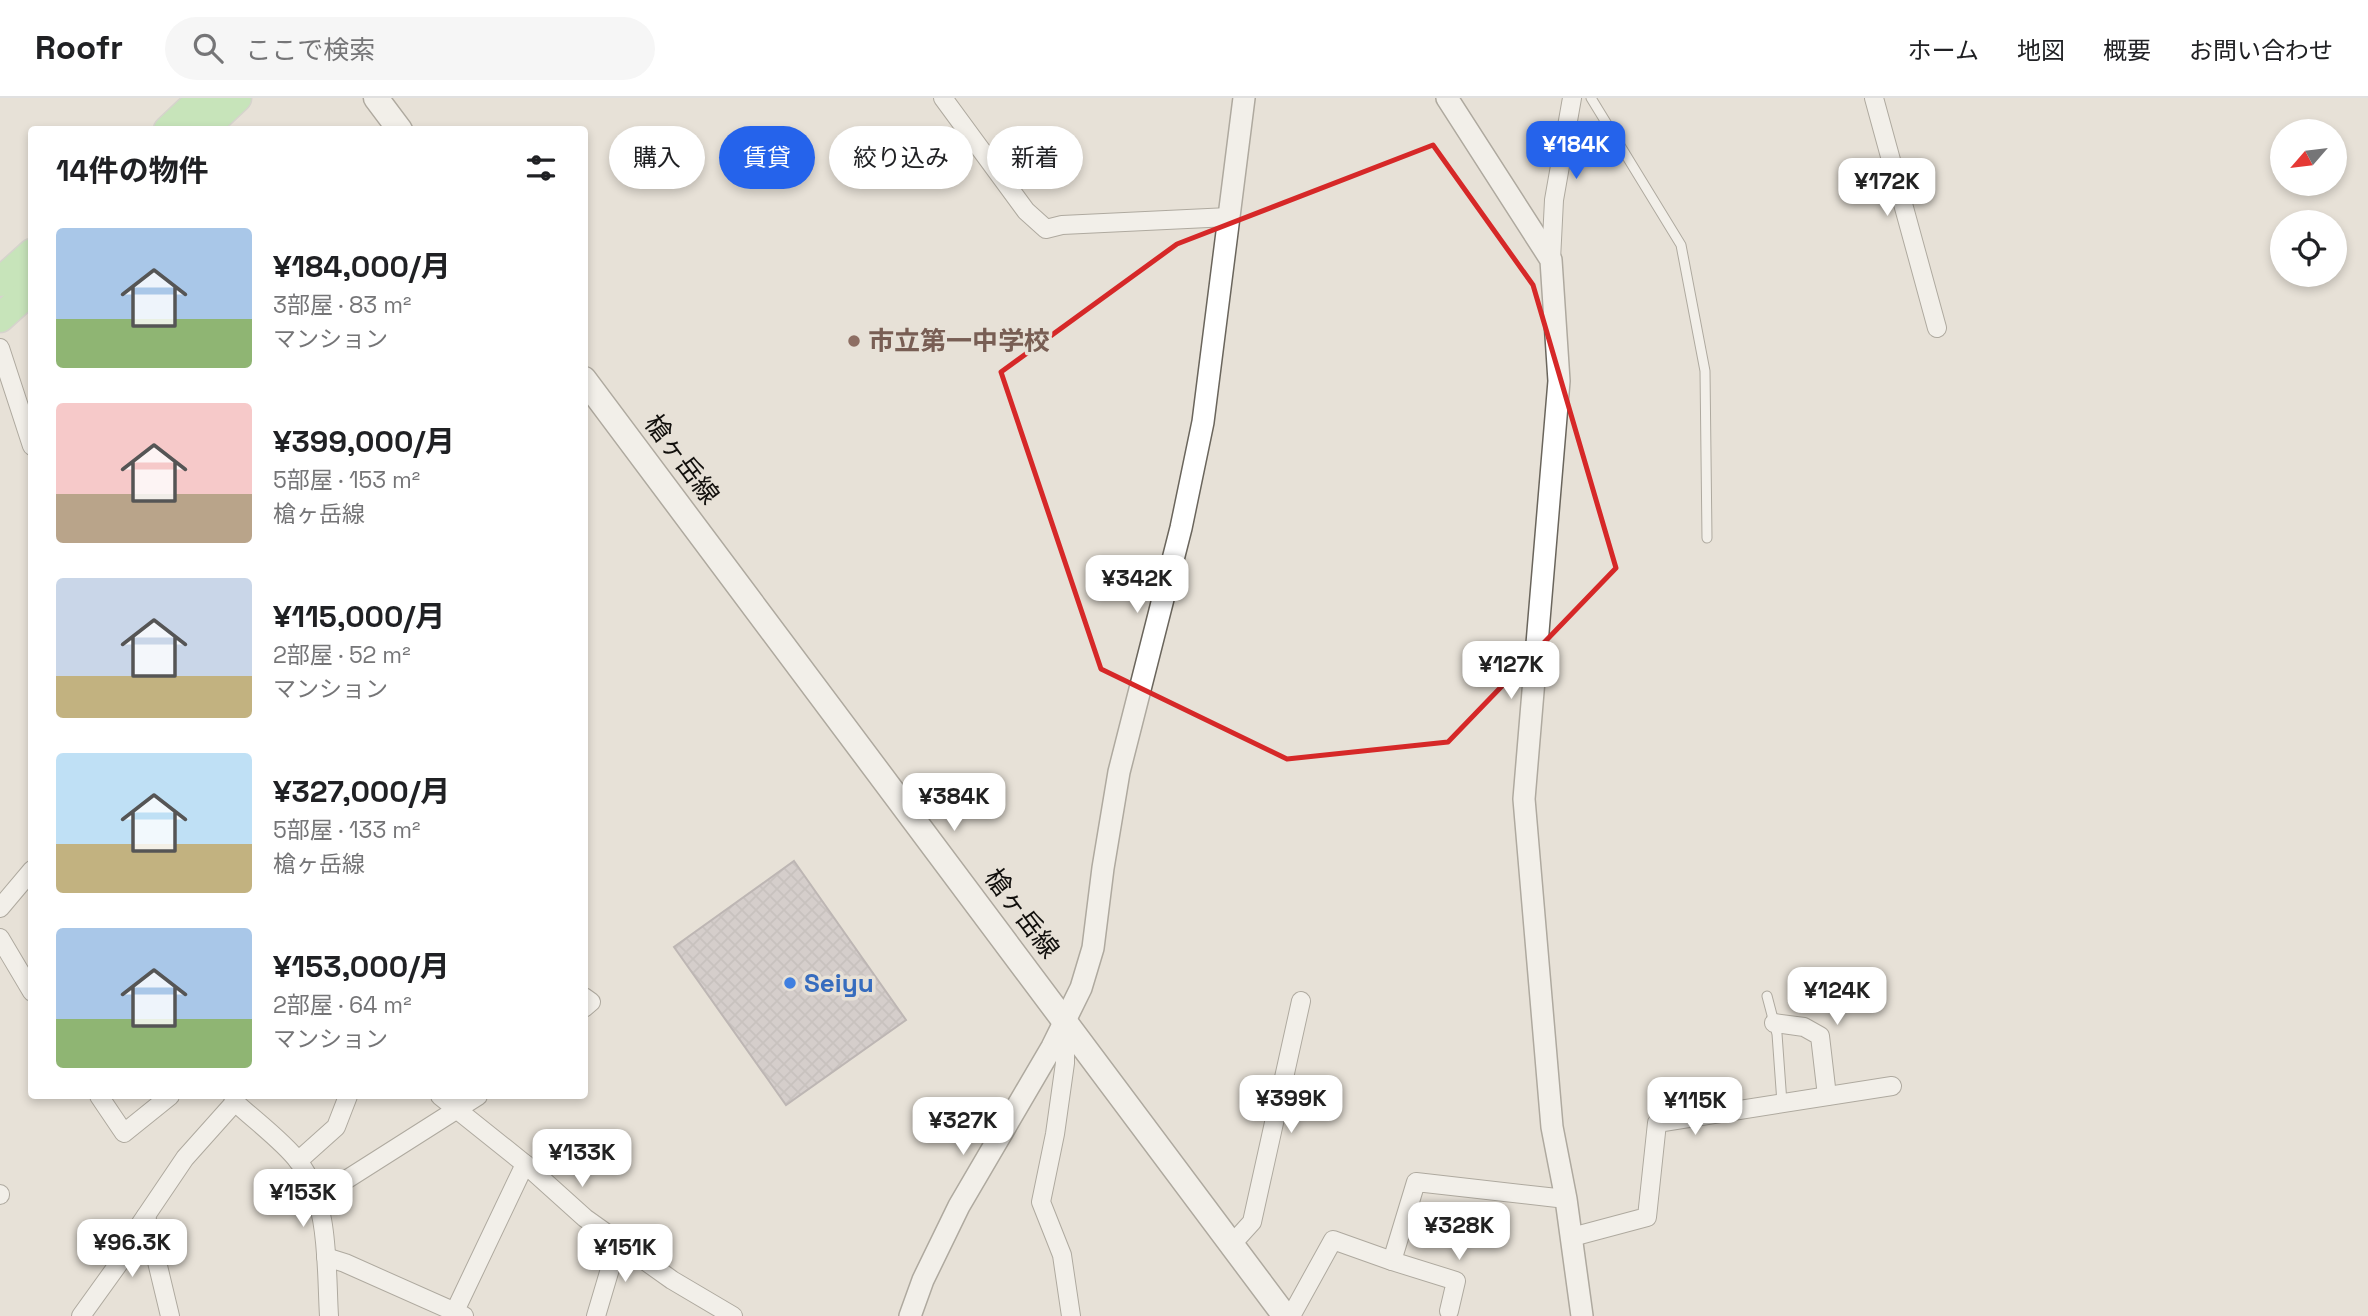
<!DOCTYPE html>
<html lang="ja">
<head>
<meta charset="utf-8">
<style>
	:root { --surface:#fff; --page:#f6f6f6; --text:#202124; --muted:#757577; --line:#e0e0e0; --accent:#2563eb }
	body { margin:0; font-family:"Space Grotesk","Noto Sans JP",sans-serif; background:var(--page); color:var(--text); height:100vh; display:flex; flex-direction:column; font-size:26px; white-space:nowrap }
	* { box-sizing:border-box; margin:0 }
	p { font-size:23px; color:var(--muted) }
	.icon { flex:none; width:38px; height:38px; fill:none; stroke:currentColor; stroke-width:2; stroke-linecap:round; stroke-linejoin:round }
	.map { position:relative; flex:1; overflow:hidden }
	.sheet { position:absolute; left:28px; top:28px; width:560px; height:973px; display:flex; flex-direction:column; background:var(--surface); border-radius:7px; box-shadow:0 4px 10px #0003 }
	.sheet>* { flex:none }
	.hud { position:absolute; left:609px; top:28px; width:665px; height:63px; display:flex; gap:14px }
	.needle { width:46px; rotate:242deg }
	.controls { position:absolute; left:2270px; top:21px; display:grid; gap:14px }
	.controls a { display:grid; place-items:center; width:77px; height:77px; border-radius:50%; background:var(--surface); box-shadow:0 4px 10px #0003; font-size:35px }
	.price { position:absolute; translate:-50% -60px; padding:0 16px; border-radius:14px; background:#fff; color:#222; font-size:23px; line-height:46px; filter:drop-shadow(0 2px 4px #0008) }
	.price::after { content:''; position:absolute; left:50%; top:42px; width:21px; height:16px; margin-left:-10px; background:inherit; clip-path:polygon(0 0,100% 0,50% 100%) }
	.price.current { background:var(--accent); color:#fff }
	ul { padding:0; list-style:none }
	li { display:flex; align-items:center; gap:21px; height:175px; padding:0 28px }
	li span { display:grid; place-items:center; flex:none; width:196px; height:140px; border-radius:7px; color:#555 }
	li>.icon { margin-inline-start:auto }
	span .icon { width:84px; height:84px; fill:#fffc; stroke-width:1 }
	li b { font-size:30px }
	h2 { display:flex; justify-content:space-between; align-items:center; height:84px; padding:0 28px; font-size:30px }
	.tag { padding:0 24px; border-radius:32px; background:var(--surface); box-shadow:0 4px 10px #0003; font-size:24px; line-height:63px }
	.tag.current { background:var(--accent); color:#fff }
	header { display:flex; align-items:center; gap:42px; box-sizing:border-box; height:98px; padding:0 35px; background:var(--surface); border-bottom:2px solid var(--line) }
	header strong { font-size:33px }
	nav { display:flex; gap:38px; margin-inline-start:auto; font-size:24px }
	.search { width:490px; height:63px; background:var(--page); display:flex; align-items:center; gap:18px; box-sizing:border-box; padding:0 24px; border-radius:38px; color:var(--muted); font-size:26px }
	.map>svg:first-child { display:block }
</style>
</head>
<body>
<header>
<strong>Roofr</strong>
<div class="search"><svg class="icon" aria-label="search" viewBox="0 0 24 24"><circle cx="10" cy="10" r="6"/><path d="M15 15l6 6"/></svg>ここで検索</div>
<nav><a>ホーム</a><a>地図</a><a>概要</a><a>お問い合わせ</a></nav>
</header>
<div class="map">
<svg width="2368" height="1218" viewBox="0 0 2368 1218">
	<defs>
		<pattern id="building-cross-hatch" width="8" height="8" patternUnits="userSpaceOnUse" patternTransform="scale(1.75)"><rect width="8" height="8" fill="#beb5bd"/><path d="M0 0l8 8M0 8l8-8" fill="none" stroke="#a29ba1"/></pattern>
	</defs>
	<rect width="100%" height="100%" fill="#e7e1d7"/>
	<!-- building -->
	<path fill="url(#building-cross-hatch)" stroke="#8b8289" stroke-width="2" d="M794 763 906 922 786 1007 674 849Z"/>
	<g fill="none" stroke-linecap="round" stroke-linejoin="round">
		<!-- service casing -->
		<g stroke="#6a655c" stroke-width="11">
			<g id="service">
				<path d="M1591 0 1681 147 1705 273 1707 440"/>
				<path d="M1767 898 1777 936 1782 1005"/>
			</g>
		</g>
		<!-- minor casing -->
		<g stroke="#6a655c" stroke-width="20">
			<g id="minor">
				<path d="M943 0 1026 113 1046 131 1062 127 1229 119"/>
				<path d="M1874 0 1937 230"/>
				<path d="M1551 162 1554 102 1572 0"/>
				<path d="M0 250 32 348"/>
				<path d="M0 810 32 772"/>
				<path d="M0 840 32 894"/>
				<path d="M584 899 591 904 584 910"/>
				<path d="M1065 924V965L1055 1036 1041 1104 1062 1157 1071 1218"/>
				<path d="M1774 925 1804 929 1820 938 1827 998"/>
				<path d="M99 998 124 1035 170 998"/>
				<path d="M233 998 235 1004C253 1021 284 1044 298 1063 330 1103 326 1169 329 1218"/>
				<path d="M440 998 525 1066 585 1120 672 1182 733 1218"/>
				<path d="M298 1063 336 1029 348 998"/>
				<path d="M0 1096V1097"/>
				<path d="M319 1099 478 998"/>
				<path d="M146 1118 170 1218"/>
				<path d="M1572 1139 1647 1119 1657 1025 1892 988"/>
				<path d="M1232 1146 1252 1124 1301 903"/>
				<path d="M326 1159 345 1165 464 1218"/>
				<path d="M1392 1163 1456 1183 1449 1213"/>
				<path d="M455 1213 525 1066"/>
				<path d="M81 1218 122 1161 139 1128 185 1060 235 1004"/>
				<path d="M596 1218 618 1144"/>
				<path d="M1291 1218 1333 1142 1392 1163 1416 1084 1566 1101"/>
			</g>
		</g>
		<!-- tertiary casing -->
		<g stroke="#6a655c" stroke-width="24">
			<g id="tertiary">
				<path d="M1447 0 1551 162 1559 283 1524 701 1552 1029 1566 1101 1582 1218"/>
				<path d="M910 1218 923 1182 959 1108 1052 949 1081 890 1093 850 1103 770 1119 674 1181 430 1203 324 1244 0"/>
			</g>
		</g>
		<!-- secondary casing -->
		<g stroke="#6a655c" stroke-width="27">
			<g id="secondary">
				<path d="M376 0 400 32"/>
				<path d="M584 281 1285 1218"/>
			</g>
		</g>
		<!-- trunk casing -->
		<g stroke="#c1c1c0" stroke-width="31">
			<g id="trunk">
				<path d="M168 32 202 0"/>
				<path d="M203 32 237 0"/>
				<path d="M0 184 32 155"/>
				<path d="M0 220 32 191"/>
			</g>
		</g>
		<!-- service -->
		<use href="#service" stroke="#fff" stroke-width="9"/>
		<!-- minor -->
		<use href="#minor" stroke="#fff" stroke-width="18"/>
		<!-- tertiary -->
		<use href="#tertiary" stroke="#fff" stroke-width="21"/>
		<!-- secondary -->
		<use href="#secondary" stroke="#fff" stroke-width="24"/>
		<!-- trunk -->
		<use href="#trunk" stroke="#a0e698" stroke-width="28"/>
	</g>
	<!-- marked area -->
	<path d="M0 0H2368V1218H0ZM1433 47 1533 187 1616 470 1448 644 1287 661 1101 571 1001 274 1177 146Z" fill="#e7e1d7" fill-opacity=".55" fill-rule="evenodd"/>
	<path fill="none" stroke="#d62828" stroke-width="5" stroke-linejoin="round" d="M1433 47 1533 187 1616 470 1448 644 1287 661 1101 571 1001 274 1177 146Z"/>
	<!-- markers -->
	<circle fill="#8d6e63" stroke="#e7e1d7" stroke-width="2.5" cx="854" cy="243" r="7"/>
	<circle fill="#3f7fe0" stroke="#e7e1d7" stroke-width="2.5" cx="790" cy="885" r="7"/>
	<g text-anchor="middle" stroke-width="7" stroke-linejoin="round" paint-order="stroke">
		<!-- education labels -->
		<g font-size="26" font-weight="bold" fill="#785e54" stroke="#e7e1d7" text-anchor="start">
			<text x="868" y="252">市立第一中学校</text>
		</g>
		<!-- street labels -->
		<g font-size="26" fill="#12100d" stroke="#e7e1d7">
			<text transform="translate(682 361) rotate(53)" y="9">槍ヶ岳線</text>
			<text transform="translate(1022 815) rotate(53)" y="9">槍ヶ岳線</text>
		</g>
		<!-- shop labels -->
		<g font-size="26" font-weight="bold" fill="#366cbe" stroke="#e7e1d7" text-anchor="start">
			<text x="804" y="894">Seiyu</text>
		</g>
	</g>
</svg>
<div class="controls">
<a><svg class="needle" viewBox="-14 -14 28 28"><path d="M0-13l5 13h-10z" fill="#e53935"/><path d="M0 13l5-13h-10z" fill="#757577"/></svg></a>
<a><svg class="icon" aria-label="locate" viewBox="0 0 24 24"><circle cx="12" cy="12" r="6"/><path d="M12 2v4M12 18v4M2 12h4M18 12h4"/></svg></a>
</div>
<b class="price current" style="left:1576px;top:83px">¥184K</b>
<b class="price" style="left:1887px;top:120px">¥172K</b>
<b class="price" style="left:1137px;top:517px">¥342K</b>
<b class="price" style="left:1511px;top:603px">¥127K</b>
<b class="price" style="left:954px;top:735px">¥384K</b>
<b class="price" style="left:1837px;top:929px">¥124K</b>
<b class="price" style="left:1291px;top:1037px">¥399K</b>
<b class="price" style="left:1695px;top:1039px">¥115K</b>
<b class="price" style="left:963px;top:1059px">¥327K</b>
<b class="price" style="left:582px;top:1091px">¥133K</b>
<b class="price" style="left:303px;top:1131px">¥153K</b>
<b class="price" style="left:1459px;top:1164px">¥328K</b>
<b class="price" style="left:132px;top:1181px">¥96.3K</b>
<b class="price" style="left:625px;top:1186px">¥151K</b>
<div class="hud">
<a class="tag">購入</a>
<a class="tag current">賃貸</a>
<a class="tag">絞り込み</a>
<a class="tag">新着</a>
</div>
<section class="sheet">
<h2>14件の物件<svg class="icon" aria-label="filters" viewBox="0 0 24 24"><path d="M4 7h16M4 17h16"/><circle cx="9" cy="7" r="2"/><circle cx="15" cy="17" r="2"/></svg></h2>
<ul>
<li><span style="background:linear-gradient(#a9c7e8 65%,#8fb573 0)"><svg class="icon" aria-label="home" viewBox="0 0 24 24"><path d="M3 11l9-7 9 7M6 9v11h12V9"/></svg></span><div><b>¥184,000/月</b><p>3部屋 · 83 m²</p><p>マンション</p></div></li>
<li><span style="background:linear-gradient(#f6c9c9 65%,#b9a48a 0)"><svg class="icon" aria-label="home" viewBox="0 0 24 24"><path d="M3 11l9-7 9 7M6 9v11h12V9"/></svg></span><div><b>¥399,000/月</b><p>5部屋 · 153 m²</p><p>槍ヶ岳線</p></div></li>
<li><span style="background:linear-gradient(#c9d6e8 70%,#c2b280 0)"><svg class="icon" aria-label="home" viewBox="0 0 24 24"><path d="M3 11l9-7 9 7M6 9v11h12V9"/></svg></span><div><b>¥115,000/月</b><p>2部屋 · 52 m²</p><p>マンション</p></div></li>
<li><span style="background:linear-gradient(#bfe0f5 65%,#c2b280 0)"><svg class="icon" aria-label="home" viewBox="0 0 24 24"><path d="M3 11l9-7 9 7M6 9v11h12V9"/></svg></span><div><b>¥327,000/月</b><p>5部屋 · 133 m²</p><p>槍ヶ岳線</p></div></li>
<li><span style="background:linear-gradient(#a9c7e8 65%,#8fb573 0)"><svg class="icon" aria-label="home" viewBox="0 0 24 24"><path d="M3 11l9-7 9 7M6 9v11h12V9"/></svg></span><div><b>¥153,000/月</b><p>2部屋 · 64 m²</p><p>マンション</p></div></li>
</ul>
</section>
</div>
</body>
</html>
